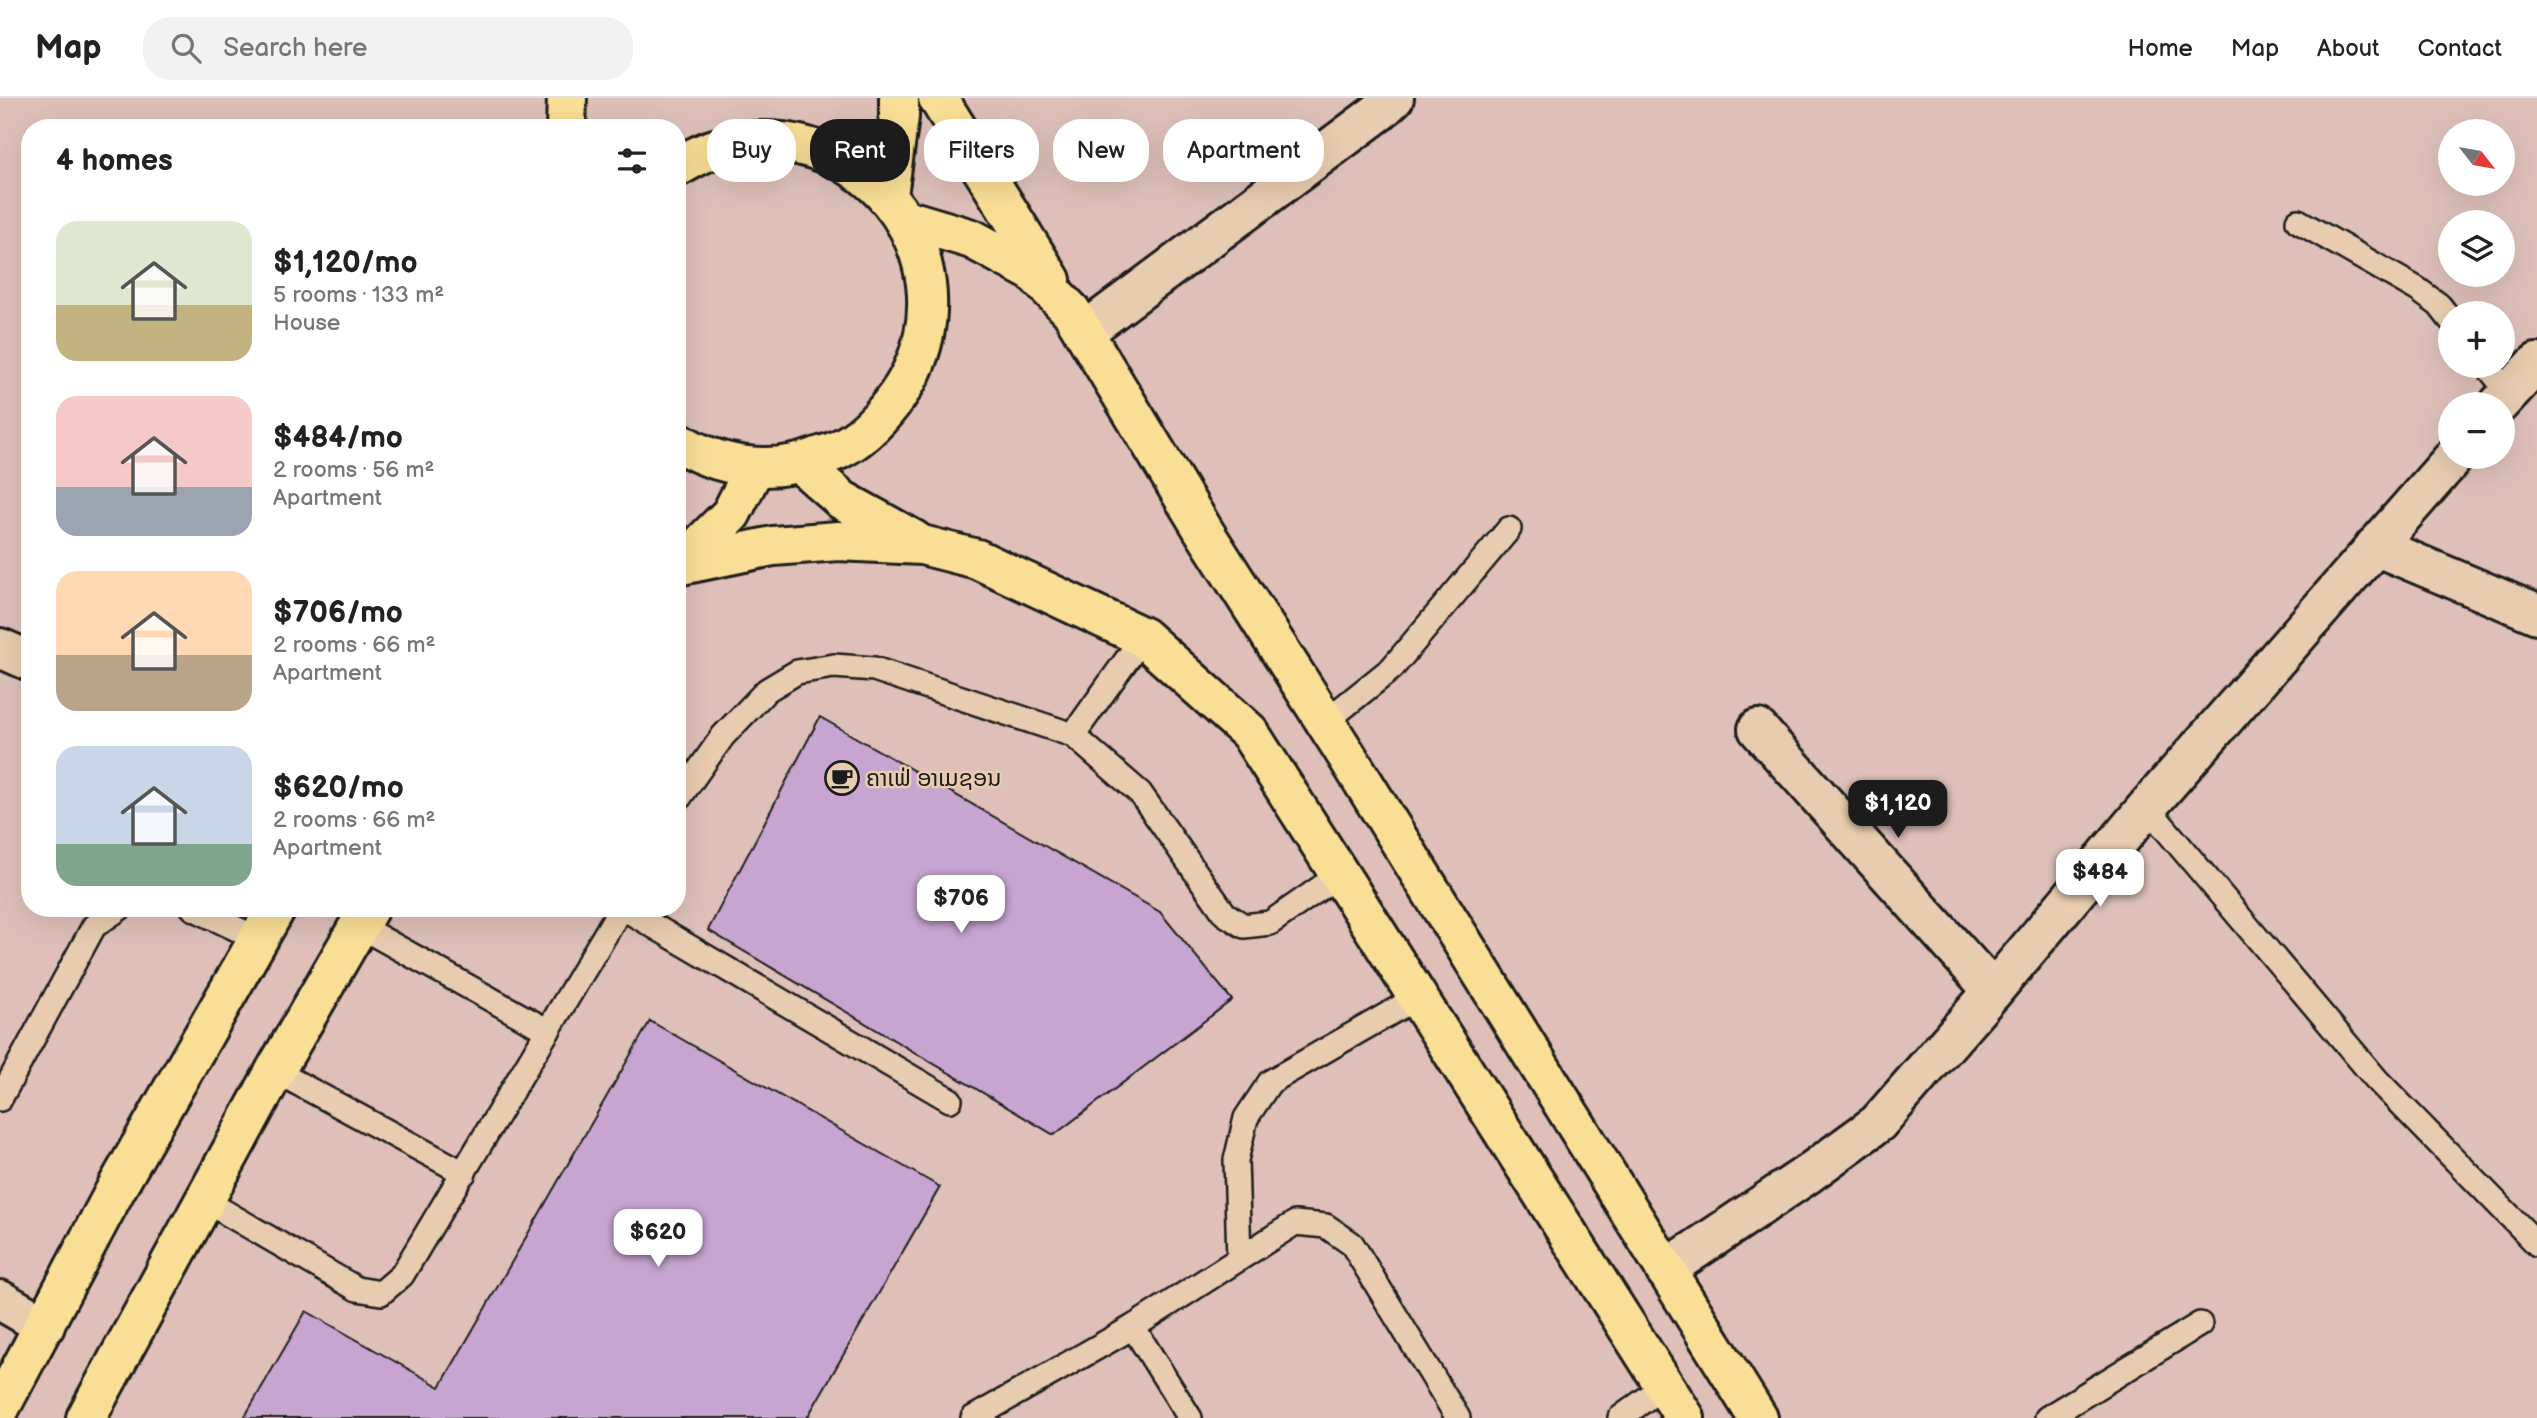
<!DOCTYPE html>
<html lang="en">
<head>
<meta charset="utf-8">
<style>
	:root { --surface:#fff; --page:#f2f2f2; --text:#222; --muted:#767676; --line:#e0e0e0; --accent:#1c1c1c }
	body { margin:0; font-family:"Balsamiq Sans","Noto Sans Lao",sans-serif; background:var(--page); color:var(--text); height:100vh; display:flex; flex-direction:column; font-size:26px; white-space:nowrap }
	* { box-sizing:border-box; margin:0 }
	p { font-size:23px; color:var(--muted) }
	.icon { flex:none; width:38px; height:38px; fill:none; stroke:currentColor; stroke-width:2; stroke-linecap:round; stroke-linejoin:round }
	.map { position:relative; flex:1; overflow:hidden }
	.details { position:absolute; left:21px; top:21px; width:665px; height:798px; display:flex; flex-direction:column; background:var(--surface); border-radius:28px; box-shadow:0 7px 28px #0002 }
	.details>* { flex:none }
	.hud { position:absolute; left:707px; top:21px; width:665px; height:63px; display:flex; gap:14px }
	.needle { width:46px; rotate:121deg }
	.tools { position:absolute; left:2438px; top:21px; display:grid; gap:14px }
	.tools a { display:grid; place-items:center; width:77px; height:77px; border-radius:50%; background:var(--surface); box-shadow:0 7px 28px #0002; font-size:35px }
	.price { position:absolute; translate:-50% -60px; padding:0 16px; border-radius:14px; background:#fff; color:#222; font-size:23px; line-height:46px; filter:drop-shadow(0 2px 4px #0008) }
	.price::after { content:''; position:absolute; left:50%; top:42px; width:21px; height:16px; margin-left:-10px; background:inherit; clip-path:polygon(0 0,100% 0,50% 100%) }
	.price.on { background:var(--accent); color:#fff }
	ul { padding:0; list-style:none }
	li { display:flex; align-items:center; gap:21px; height:175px; padding:0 35px }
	li span { display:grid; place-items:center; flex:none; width:196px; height:140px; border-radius:21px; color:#555 }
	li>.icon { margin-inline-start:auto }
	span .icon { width:84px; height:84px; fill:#fffc; stroke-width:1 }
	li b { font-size:30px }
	h2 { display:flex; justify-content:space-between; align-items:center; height:84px; padding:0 35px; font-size:30px }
	.chip { padding:0 24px; border-radius:28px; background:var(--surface); box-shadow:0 7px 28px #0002; font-size:24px; line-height:63px }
	.chip.on { background:var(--accent); color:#fff }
	header { display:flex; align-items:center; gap:42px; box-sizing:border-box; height:98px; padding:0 35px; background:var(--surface); border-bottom:2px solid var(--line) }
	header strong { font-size:33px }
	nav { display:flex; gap:38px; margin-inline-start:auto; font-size:24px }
	.search { width:490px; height:63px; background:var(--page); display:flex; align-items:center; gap:18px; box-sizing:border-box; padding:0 24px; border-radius:28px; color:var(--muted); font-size:26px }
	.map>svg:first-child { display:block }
</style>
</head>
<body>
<header>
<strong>Map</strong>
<div class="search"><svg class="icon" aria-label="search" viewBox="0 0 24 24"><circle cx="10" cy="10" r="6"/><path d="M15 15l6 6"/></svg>Search here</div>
<nav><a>Home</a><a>Map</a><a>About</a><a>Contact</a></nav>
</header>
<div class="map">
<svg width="2537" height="1320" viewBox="0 0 2537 1320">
	<rect width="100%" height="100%" fill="#dec0b9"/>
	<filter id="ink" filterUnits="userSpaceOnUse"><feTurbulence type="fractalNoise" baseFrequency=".0143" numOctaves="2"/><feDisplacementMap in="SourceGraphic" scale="14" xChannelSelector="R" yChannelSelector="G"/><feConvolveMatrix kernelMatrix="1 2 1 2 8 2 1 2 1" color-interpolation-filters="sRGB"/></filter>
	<g filter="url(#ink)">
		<!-- building -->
		<g fill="#c7a5d0" stroke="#1c1c1c" stroke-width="2">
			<path d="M820 619 1160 814 1232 902 1054 1037 708 832Z"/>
			<path d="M650 923 940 1089 807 1320H244L306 1213 440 1289Z"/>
		</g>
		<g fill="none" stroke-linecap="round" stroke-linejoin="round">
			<!-- service casing -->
			<g stroke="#1c1c1c" stroke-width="28">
				<g id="service">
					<path d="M2298 123 2417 191 2439 207 2450 221"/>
					<path d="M2487 268 2509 295"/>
					<path d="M1325 624 1392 570 1509 431"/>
					<path d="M1073 637 1143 539"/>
					<path d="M677 703 723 638 767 592 797 574 834 568 874 571 1073 637 1140 695 1225 816 1244 828 1270 825 1339 777"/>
					<path d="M2147 709 2377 982 2537 1146"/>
					<path d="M193 810 258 841"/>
					<path d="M623 810 950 1002"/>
					<path d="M359 828 548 933"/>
					<path d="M275 973 464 1075"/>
					<path d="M0 1001 94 828 120 810"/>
					<path d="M204 1102 357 1191 381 1195 402 1177 621 810"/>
					<path d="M1239 1160 1236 1062 1246 1020 1270 984 1418 899"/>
					<path d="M1133 1229 1190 1320"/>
					<path d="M973 1320 1133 1229 1295 1125 1326 1128 1352 1146 1458 1320"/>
					<path d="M1620 1320 1665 1287"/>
					<path d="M2047 1320 2200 1226"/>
				</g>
			</g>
			<!-- minor casing -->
			<g stroke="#1c1c1c" stroke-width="44">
				<g id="minor">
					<path d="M1084 234 1380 13 1394 0"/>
					<path d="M2499 306 2537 265"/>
					<path d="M2375 448 2537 516"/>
					<path d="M0 550 30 563"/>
					<path d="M1758 631 1993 893"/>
					<path d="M1665 1172 1808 1076 1878 1025 1993 893 2147 709 2454 359"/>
					<path d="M0 1202 45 1228"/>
				</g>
			</g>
			<!-- trunk casing -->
			<g stroke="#1c1c1c" stroke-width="44">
				<g id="trunk">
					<path d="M938 0 1051 182"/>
					<path d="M566 30 567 0"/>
					<path d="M677 69C689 63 702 54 715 51 754 39 793 41 829 57 927 100 959 222 891 306 878 323 860 341 840 351 832 355 823 357 815 360 770 377 717 369 677 343"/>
					<path d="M888 97 899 19V0"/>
					<path d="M905 121 972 141 1033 174 1071 213 1205 435 1342 650 1758 1320"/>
					<path d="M800 365 842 402 914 442"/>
					<path d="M677 468 773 448 838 443 922 447 977 461 1143 539 1249 634 1685 1320"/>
					<path d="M679 468 731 416 755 369"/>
					<path d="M0 1310 116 1091 276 810"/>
					<path d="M86 1320 275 973 369 810"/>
				</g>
			</g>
			<!-- service -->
			<use href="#service" stroke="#e8ccaf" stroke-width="23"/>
			<!-- minor -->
			<use href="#minor" stroke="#e8ccaf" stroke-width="38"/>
			<!-- trunk -->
			<use href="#trunk" stroke="#f9df96" stroke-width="38"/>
		</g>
	</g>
	<!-- icons -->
	<defs>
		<g id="cafe-ring" transform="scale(1.75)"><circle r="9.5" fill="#e8ccaf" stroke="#1c1c1c" stroke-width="1.5"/><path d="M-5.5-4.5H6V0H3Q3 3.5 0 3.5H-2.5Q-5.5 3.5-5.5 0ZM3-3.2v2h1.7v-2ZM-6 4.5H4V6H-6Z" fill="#1c1c1c"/></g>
	</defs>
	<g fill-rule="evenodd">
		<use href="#cafe-ring" x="842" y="680"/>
	</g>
	<g text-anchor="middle" stroke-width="5" stroke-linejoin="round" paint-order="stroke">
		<!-- poi labels -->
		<g font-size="23" fill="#1c1c1c" stroke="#e8ccaf" text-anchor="start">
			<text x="866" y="688">ຄາເຟ່ ອາເມຊອນ</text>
		</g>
	</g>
</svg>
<div class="tools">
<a><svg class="needle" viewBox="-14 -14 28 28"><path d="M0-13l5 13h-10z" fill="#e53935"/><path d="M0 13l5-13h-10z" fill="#767676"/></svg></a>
<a><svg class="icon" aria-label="layers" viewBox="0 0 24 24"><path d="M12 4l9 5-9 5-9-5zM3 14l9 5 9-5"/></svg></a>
<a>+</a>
<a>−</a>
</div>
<b class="price on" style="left:1898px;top:742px">$1,120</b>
<b class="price" style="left:2100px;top:811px">$484</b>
<b class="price" style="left:961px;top:837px">$706</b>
<b class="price" style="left:658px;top:1171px">$620</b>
<div class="hud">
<a class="chip">Buy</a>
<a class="chip on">Rent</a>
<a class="chip">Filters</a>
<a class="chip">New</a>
<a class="chip">Apartment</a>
</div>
<section class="details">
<h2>4 homes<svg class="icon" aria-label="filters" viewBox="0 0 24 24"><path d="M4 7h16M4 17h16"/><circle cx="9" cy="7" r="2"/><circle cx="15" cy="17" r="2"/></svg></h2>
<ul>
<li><span style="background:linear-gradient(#dfe7d0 60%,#c2b280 0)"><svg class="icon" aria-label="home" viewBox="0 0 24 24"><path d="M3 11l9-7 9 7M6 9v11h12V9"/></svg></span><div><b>$1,120/mo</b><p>5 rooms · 133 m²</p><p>House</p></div></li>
<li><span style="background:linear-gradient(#f6c9c9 65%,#9aa5b1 0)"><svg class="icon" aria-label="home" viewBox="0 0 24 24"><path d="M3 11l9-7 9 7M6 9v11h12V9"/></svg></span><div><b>$484/mo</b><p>2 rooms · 56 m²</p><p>Apartment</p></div></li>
<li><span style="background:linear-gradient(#ffd9b3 60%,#b9a48a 0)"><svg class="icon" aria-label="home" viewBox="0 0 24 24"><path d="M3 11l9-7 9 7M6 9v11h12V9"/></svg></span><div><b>$706/mo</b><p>2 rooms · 66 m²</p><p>Apartment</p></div></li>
<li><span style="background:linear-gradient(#c9d6e8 70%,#7fa58c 0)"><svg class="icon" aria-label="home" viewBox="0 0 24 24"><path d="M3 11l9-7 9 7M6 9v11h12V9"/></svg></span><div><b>$620/mo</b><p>2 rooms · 66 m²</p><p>Apartment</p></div></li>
</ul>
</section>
</div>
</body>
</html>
